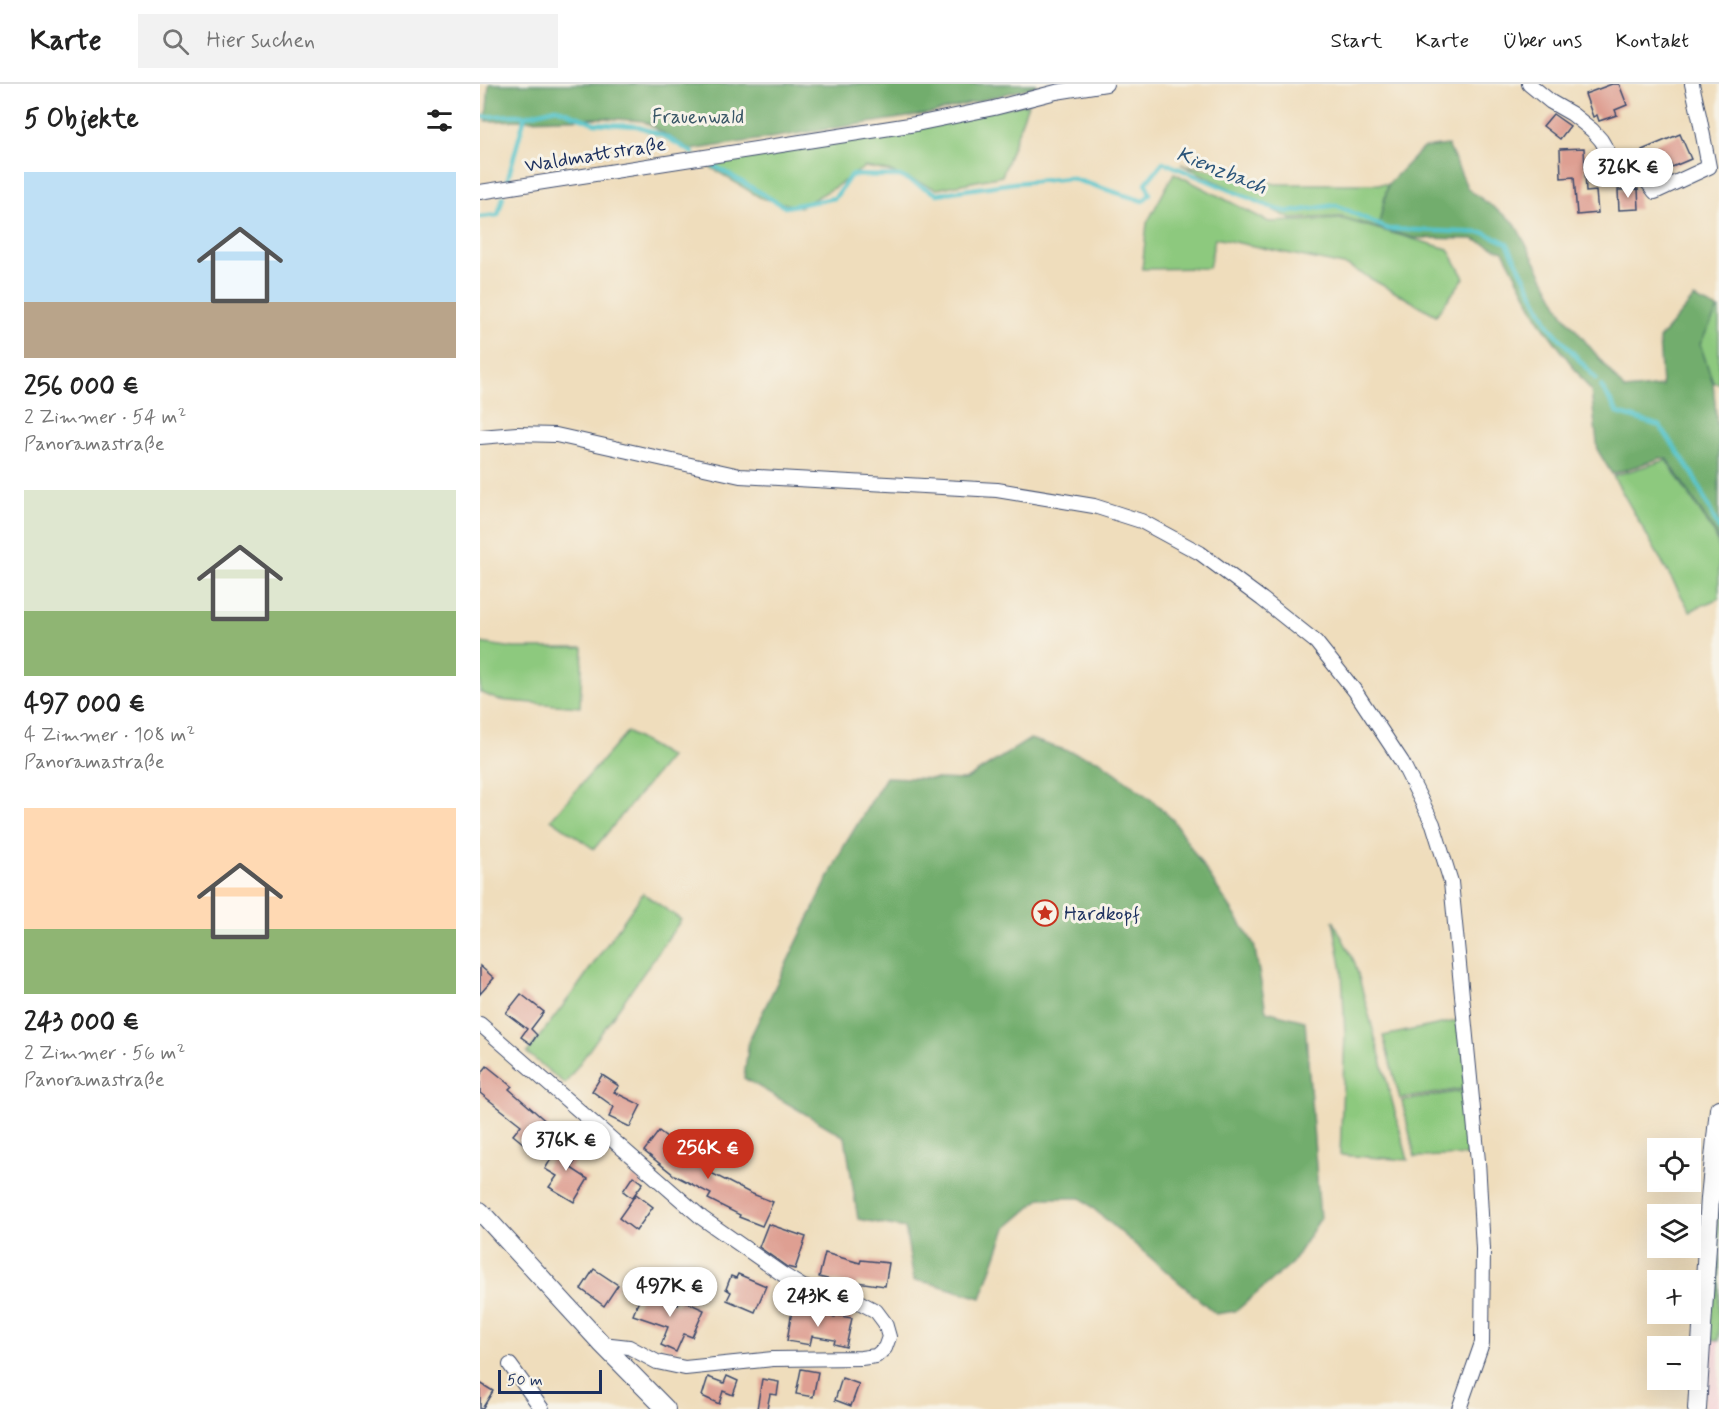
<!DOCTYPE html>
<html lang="de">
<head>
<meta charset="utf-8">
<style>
	:root { --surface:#fff; --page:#f2f2f2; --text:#222; --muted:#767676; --line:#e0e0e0; --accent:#c8321e }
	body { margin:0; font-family:Mynerve,sans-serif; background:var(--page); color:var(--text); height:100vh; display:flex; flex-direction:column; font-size:22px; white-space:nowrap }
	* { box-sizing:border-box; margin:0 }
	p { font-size:20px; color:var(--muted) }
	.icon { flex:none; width:33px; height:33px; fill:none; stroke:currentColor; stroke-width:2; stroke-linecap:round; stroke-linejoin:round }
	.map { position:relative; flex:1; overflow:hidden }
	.side { display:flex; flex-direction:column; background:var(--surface); width:480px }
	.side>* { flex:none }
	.buttons { position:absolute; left:1167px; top:1054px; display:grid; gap:12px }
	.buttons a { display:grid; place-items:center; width:54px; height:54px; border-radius:0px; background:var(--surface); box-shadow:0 6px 24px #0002; font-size:30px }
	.scale { position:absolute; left:18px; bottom:15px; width:104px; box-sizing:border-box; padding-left:6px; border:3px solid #1b2f5e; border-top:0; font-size:16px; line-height:21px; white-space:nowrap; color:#1b2f5e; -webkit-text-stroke:4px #f7f3e8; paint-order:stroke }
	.price { position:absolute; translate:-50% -51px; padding:0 14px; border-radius:21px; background:#fff; color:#222; font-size:20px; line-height:39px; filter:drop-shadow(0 2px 3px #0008) }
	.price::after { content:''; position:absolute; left:50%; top:36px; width:18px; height:14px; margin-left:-9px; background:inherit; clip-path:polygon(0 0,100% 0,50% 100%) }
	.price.on { background:var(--accent); color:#fff }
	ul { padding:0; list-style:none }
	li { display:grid; align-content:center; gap:12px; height:318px; padding:0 24px }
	li span { display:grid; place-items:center; height:186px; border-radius:0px; color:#555 }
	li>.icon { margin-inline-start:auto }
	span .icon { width:108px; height:108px; fill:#fffc; stroke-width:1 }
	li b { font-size:26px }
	h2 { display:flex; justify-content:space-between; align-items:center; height:72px; padding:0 24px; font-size:26px }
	header { display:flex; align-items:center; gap:36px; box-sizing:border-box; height:84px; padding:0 30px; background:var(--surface); border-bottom:2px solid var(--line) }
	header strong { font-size:28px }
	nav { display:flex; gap:33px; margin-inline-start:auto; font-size:21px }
	.search { width:420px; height:54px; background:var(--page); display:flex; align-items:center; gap:15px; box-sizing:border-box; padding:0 21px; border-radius:0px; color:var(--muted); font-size:22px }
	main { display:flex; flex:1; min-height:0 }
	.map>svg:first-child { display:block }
</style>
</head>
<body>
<header>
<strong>Karte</strong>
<div class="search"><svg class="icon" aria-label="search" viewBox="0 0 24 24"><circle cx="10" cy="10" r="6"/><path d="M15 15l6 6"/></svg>Hier suchen</div>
<nav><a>Start</a><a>Karte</a><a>Über uns</a><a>Kontakt</a></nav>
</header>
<main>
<section class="side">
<h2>5 Objekte<svg class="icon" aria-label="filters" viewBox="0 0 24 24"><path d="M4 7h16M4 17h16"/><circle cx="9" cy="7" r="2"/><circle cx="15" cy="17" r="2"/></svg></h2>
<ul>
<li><span style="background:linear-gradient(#bfe0f5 70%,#b9a48a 0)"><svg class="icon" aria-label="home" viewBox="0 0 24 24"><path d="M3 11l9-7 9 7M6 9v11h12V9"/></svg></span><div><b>256 000 €</b><p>2 Zimmer · 54 m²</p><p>Panoramastraße</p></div></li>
<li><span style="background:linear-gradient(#dfe7d0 65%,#8fb573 0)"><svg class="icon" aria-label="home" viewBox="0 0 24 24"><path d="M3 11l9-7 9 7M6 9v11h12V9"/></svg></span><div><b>497 000 €</b><p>4 Zimmer · 108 m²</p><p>Panoramastraße</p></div></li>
<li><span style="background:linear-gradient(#ffd9b3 65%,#8fb573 0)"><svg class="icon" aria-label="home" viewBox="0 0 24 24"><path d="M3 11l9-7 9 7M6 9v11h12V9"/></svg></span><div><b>243 000 €</b><p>2 Zimmer · 56 m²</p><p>Panoramastraße</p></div></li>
</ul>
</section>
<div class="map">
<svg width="1239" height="1325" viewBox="0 0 1239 1325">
	<rect width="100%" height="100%" fill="#f7f3e8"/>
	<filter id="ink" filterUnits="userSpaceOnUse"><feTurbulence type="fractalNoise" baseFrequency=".0167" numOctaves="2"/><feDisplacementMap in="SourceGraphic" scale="12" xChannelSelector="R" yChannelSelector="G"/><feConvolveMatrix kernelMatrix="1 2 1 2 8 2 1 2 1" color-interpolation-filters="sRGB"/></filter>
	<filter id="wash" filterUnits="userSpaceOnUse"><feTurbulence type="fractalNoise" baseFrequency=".008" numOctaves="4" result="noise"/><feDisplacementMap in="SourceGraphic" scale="24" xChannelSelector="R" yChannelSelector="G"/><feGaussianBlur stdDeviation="1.35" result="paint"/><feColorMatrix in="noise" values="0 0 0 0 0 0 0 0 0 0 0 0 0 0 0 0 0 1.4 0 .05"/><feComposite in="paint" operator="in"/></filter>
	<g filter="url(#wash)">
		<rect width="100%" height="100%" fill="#efddbc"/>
		<!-- built -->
		<path fill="#f6cfd7" d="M1226 1255 1239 1256V1325H1224Z"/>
		<!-- green -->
		<g fill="#8dc97e" stroke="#547c6e" stroke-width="1.5">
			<path d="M548 20 522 92 457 105 408 87 385 83 355 103 320 123 281 114 220 77Z"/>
			<path d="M701 80 796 100H908L898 144 862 133 811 135Z"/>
			<path d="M694 89 789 138 863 135 968 165 984 194 956 231 868 182 735 154 729 184 662 185 667 139Z"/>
			<path d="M1238 225H1239V299H1233L1220 260Z"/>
			<path d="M1186 376 1234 449 1239 464V514L1210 527 1133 392Z"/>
			<path d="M0 559 34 564H103L100 623 18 616 0 608Z"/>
			<path d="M147 648 190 673 114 765 71 735Z"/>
			<path d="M163 809 201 836 85 1000 47 969 98 902Z"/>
			<path d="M853 836 875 879 928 1076 860 1071 865 951 862 887Z"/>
			<path d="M981 936 988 1004 920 1015 903 952Z"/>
			<path d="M988 1006 991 1071 935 1073 922 1017Z"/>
			<path d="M1239 1113V1256L1226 1255Z"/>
		</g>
		<!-- forest -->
		<g fill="#72ad6d" stroke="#466e66" stroke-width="1.5">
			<path d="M9 0H556V2L454 29 211 66 163 37 124 34 6 37Z"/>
			<path d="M968 61 988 105 1034 138 1083 230 1145 306 1182 302 1179 255 1214 214 1238 225 1220 260 1233 299 1239 360V459L1235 449 1187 375 1181 374 1132 390 1118 367 1111 307 1061 239 1023 167 993 155 933 154 898 144 908 100 943 64Z"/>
			<path d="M550 655 620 677 673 717 693 736 774 860 786 927 825 937 840 1135 812 1179 756 1227 736 1230 601 1114H561L526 1144 501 1214 450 1199 434 1196 425 1144 378 1135 365 1053 264 994 269 956 364 762 406 693 485 696Z"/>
		</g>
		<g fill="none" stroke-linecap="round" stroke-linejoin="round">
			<!-- stream -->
			<g stroke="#56c4ca" stroke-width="4.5">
				<path d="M0 33 35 31 45 32"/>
				<path d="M224 76 305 123 355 114 371 91 420 92 457 110 534 99 590 94 663 117 670 110 666 99 683 78 795 125 810 128 856 121 908 145 1005 149 1027 159 1070 243 1116 295"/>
				<path d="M27 98 45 32 76 24 114 39 157 42 186 53 213 69"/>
				<path d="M0 133 18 131 23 113"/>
				<path d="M1121 302 1138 329 1180 342 1214 392 1239 445"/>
			</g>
		</g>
		<g id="blocks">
			<!-- building -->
			<g fill="#de9f92">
				<path d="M1132 0H1139L1147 21 1135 26 1137 31 1119 37 1117 31 1113 33 1105 10Z"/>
				<path d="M1073 30 1090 42 1080 55 1063 42Z"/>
				<path d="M1200 50 1211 75 1192 83 1190 79 1170 87 1162 66Z"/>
				<path d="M1104 64 1106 108 1116 107 1118 129 1097 131 1094 93 1081 94 1080 65Z"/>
				<path d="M1158 105 1159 125 1139 126 1138 106Z"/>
				<path d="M0 882 14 894 0 910Z"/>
				<path d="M41 910 64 928 51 945 57 951 51 960 41 953 47 945 26 929Z"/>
				<path d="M7 982 32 1002 29 1005 69 1040 49 1064 33 1051 41 1041 0 1009V991Z"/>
				<path d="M122 991 139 1002 134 1008 161 1021 150 1043 129 1033 134 1023 112 1007Z"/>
				<path d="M179 1047 209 1070 210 1068 233 1080 229 1088 270 1109 293 1118 282 1142 259 1133 260 1131 228 1115 231 1110 194 1091 164 1067Z"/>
				<path d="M83 1055 101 1067 91 1084 108 1095 94 1118 69 1103 77 1092 65 1085Z"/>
				<path d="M153 1092 163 1099 152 1114 143 1107Z"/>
				<path d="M156 1110 173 1123 156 1147 139 1134Z"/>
				<path d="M288 1140 326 1153 315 1185 307 1183 279 1163Z"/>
				<path d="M345 1169 380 1179 381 1176 409 1179 405 1202 377 1198 376 1202 339 1193Z"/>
				<path d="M114 1185 138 1201 124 1222 101 1205Z"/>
				<path d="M258 1190 286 1202 275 1228 247 1216 251 1208 246 1205 251 1192 256 1194Z"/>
				<path d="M162 1209 198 1221 200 1215 224 1226 212 1253 204 1250 196 1268 181 1261 188 1243 153 1231Z"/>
				<path d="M312 1226 355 1233 356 1231 372 1234 366 1263 354 1260 355 1256 332 1252 330 1261 307 1257Z"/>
				<path d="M321 1285 338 1288 333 1313 316 1310Z"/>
				<path d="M247 1292 258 1297 253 1311 243 1307 239 1320 222 1312 228 1293 244 1299Z"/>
				<path d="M362 1294 379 1300 371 1322 355 1316Z"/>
				<path d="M282 1295 299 1298 297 1311 290 1310 287 1325H277Z"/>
				<path d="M0 1299 13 1307 2 1325H0Z"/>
			</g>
		</g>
	</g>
	<g filter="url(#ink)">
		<use href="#blocks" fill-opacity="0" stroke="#3b496c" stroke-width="1.5"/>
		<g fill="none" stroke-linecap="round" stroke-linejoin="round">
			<!-- street casing -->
			<g stroke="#3b496c" stroke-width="16">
				<g id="street">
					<path d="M1049 0 1071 18 1092 30 1112 46 1121 56 1134 78C1157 85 1161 89 1175 108L1229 83 1220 36 1212 0"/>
					<path d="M0 108 436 40 514 24 576 8 626 0"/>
					<path d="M0 353 37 350 76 351 260 392 517 406 614 422 661 437 720 469 782 515 836 558 875 607 922 678 953 740 971 798 998 1077 1003 1165 1002 1259 979 1325"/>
					<path d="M0 940 222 1134 302 1190 323 1203 377 1217 396 1227 405 1239 409 1253 405 1264 396 1272 381 1274 293 1275 205 1284 177 1278 149 1263 122 1260"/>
					<path d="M30 1281 62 1325"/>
				</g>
			</g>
			<!-- secondary casing -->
			<g stroke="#3b496c" stroke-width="20">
				<g id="secondary">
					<path d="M0 1127 122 1260 186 1325"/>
					<path d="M1217 1325 1230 1114 1239 1025"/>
				</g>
			</g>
			<!-- street -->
			<use href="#street" stroke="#fff" stroke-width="14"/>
			<!-- secondary -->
			<use href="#secondary" stroke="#fff" stroke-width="18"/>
		</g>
	</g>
	<!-- icons -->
	<defs>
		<g id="sight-ring" transform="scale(1.35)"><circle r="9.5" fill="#f7f3e8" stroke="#c8321e" stroke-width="1.5"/><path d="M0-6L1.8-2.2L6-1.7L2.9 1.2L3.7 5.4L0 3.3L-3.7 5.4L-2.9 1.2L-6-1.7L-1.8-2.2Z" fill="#c8321e"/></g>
	</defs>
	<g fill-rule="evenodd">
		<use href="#sight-ring" x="565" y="829"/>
	</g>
	<g text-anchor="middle" stroke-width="6" stroke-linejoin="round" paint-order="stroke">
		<!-- park labels -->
		<g font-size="20" fill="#385666" stroke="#f7f3e8">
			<text x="218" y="39">Frauenwald</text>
		</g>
		<!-- street labels -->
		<g font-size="20" fill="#1b2f5e" stroke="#f7f3e8">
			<text transform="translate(115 70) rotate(-9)" y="7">Waldmattstraße</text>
		</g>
		<!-- poi labels -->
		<g font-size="20" fill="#1b2f5e" stroke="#f7f3e8" text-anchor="start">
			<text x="584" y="836">Hardkopf</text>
		</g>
		<!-- water labels -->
		<g font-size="21" font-style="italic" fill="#2a5479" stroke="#f7f3e8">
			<text transform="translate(742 86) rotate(22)" y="7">Kienzbach</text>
		</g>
	</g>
</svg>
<div class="buttons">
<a><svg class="icon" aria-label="locate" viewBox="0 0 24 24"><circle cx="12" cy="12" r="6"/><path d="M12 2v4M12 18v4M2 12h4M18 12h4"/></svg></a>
<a><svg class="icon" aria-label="layers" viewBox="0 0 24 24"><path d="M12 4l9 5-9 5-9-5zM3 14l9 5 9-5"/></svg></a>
<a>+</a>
<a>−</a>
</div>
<div class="scale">50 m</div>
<b class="price" style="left:1148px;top:115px">326K €</b>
<b class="price" style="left:86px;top:1088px">376K €</b>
<b class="price on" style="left:228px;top:1096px">256K €</b>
<b class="price" style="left:190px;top:1234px">497K €</b>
<b class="price" style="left:338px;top:1244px">243K €</b>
</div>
</main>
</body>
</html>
